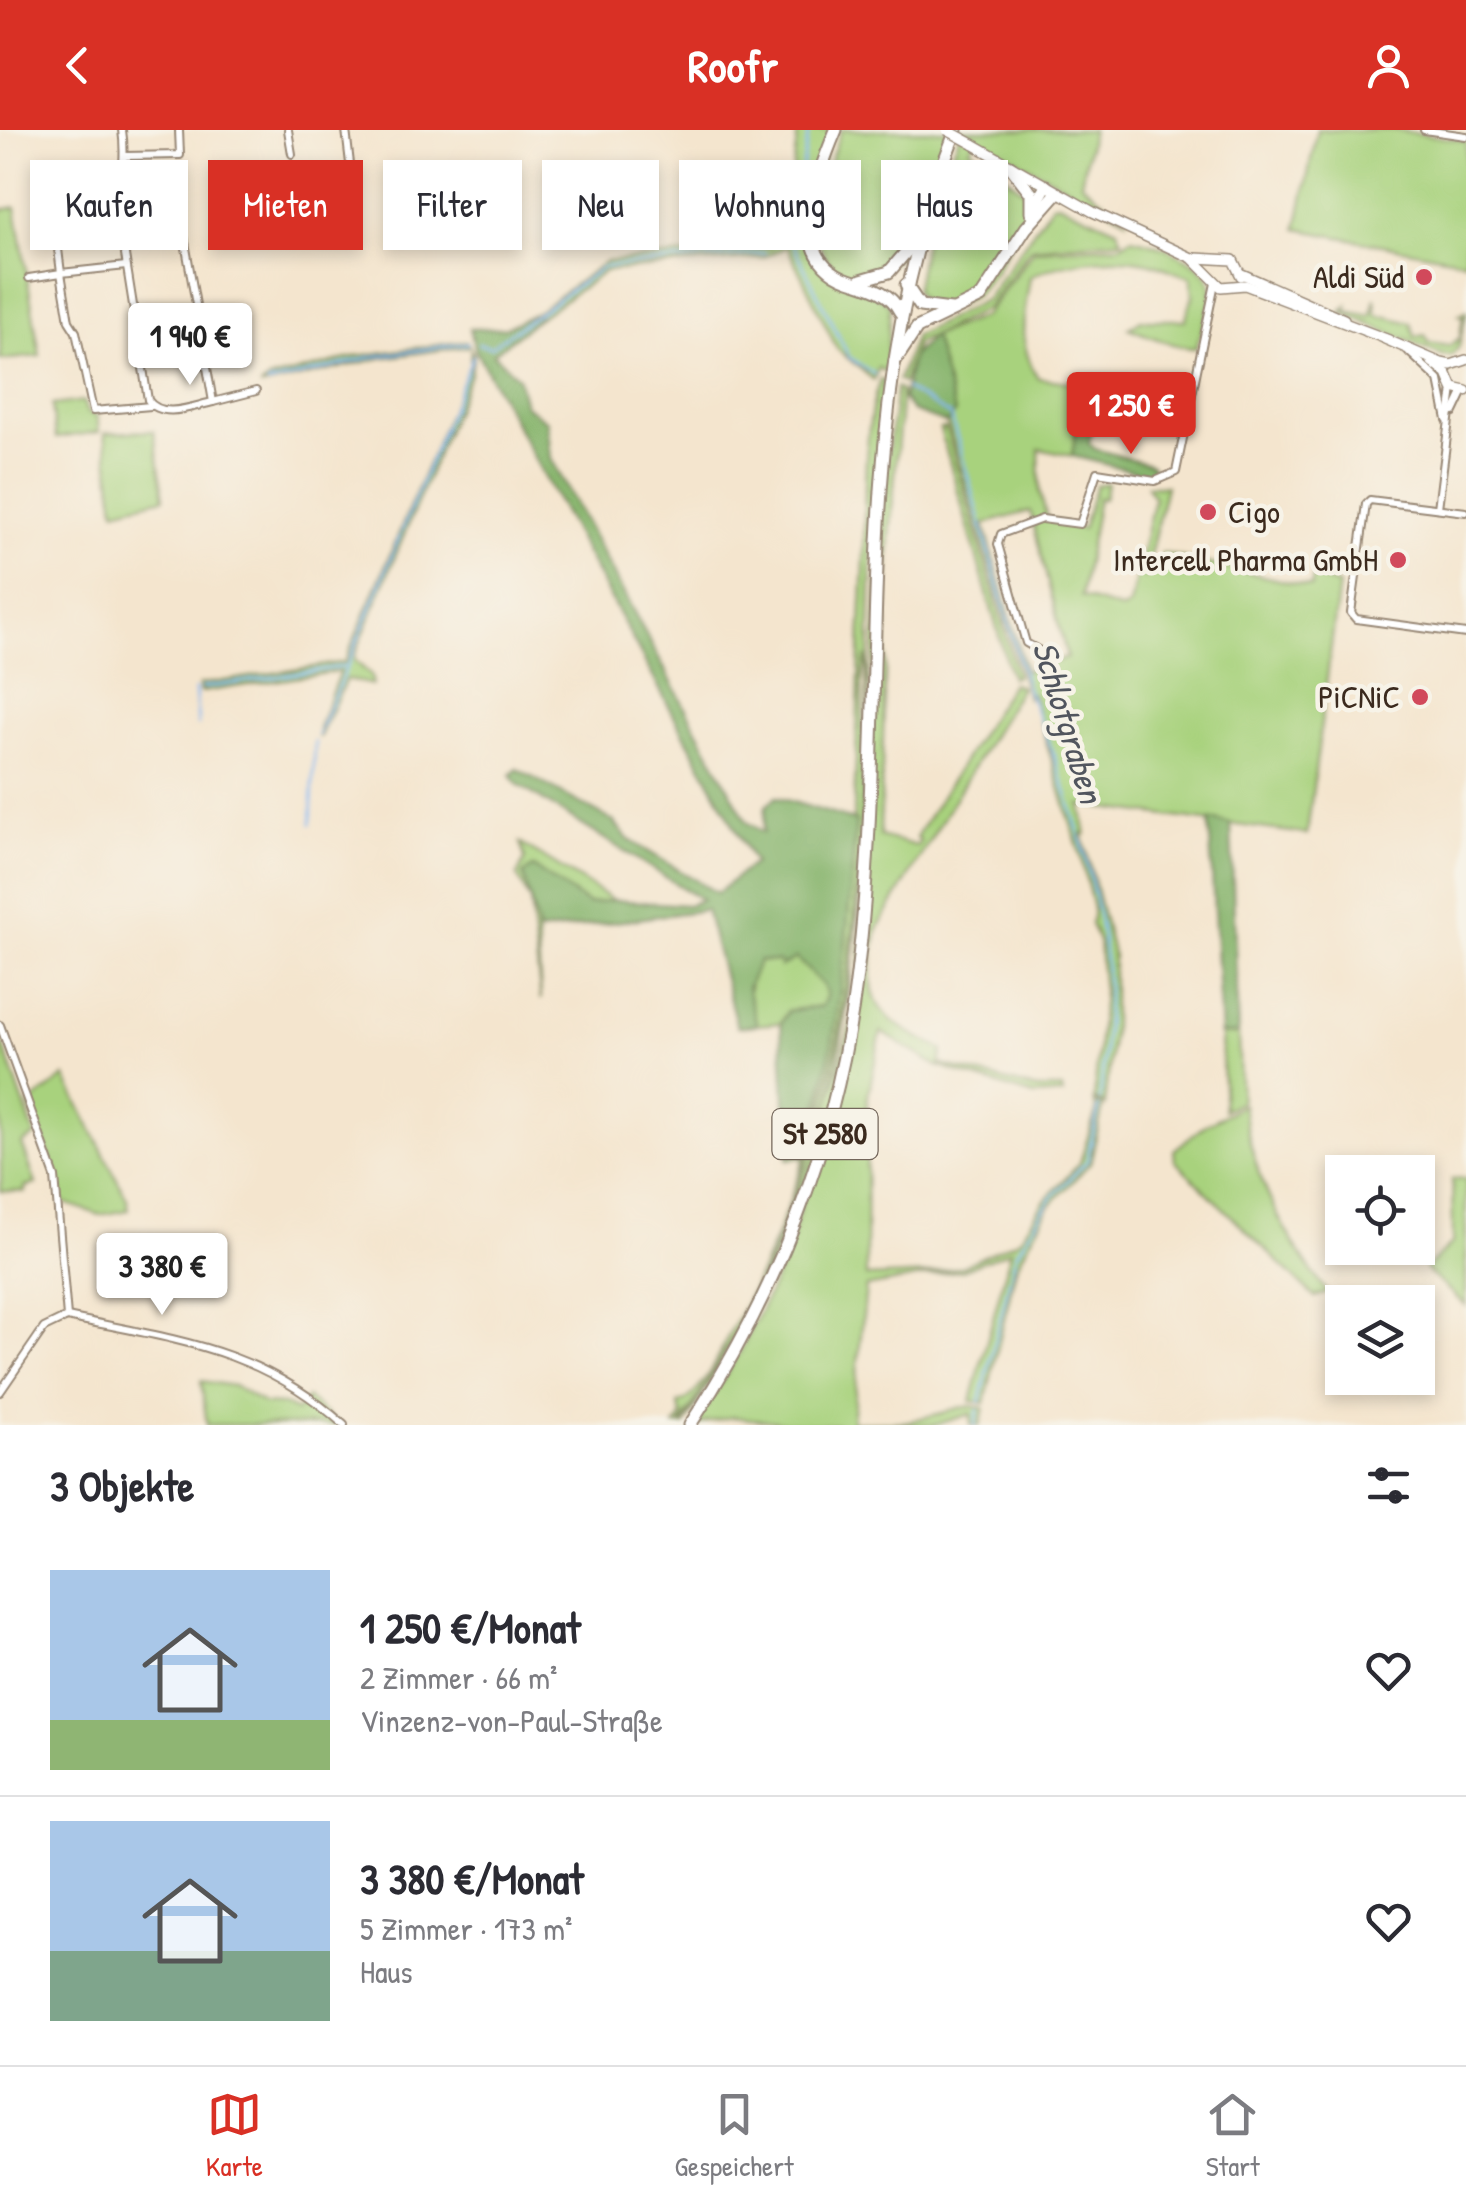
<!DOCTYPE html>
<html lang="de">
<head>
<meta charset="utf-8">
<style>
	:root { --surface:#fff; --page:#f2f2f3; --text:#2b2b33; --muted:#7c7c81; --line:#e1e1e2; --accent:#d93025 }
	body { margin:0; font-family:"Patrick Hand",sans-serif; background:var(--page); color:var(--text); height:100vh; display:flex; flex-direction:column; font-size:38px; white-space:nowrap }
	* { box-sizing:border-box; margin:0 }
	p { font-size:32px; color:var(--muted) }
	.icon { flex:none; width:55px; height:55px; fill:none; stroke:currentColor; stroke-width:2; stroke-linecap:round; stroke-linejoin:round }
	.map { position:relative; height:1295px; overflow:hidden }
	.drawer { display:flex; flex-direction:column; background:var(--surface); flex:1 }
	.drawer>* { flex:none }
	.guide { position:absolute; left:30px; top:30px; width:1408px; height:90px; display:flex; gap:20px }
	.fabs { position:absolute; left:1325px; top:1025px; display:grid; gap:20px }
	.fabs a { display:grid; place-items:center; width:110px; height:110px; border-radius:0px; background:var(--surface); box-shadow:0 5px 15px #0003; font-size:50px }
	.price { position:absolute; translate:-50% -85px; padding:0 22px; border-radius:10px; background:#fff; color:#222; font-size:32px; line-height:65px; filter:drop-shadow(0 2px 5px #0008) }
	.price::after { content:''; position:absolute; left:50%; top:60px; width:30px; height:22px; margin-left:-15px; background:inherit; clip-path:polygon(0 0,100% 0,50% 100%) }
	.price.active { background:var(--accent); color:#fff }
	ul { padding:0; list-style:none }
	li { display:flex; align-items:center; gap:30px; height:250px; padding:0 50px }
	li+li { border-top:2px solid var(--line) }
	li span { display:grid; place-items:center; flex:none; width:280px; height:200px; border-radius:0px; color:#555 }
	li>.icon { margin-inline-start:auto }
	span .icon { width:120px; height:120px; fill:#fffc; stroke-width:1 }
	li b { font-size:42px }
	h2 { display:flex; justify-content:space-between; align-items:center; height:120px; padding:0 50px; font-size:42px }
	.chip { padding:0 35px; border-radius:0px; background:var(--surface); box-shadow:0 5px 15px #0003; font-size:35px; line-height:90px }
	.chip.active { background:var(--accent); color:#fff }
	header { display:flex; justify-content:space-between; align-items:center; height:130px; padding:0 50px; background:var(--accent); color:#fff; font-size:45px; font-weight:800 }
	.menu { display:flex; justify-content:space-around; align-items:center; height:140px; border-top:2px solid var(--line); background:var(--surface); font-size:28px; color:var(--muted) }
	.menu a { display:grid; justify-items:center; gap:5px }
	.menu .active { color:var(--accent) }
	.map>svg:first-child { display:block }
</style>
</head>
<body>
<header><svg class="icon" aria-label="back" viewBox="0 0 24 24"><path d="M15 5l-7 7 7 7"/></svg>Roofr<svg class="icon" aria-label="person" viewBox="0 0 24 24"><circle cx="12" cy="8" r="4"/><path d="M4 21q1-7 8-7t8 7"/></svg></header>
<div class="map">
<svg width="1466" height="1295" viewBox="0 0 1466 1295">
	<rect width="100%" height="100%" fill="#f7f3e8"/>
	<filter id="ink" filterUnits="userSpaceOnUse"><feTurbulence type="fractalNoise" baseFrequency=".01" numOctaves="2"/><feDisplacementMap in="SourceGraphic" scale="20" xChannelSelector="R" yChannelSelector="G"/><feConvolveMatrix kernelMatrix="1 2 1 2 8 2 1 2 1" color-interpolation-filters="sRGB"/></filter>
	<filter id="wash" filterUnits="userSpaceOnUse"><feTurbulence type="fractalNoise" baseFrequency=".0048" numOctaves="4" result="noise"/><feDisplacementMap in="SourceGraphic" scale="40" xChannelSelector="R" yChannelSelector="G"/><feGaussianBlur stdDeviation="2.25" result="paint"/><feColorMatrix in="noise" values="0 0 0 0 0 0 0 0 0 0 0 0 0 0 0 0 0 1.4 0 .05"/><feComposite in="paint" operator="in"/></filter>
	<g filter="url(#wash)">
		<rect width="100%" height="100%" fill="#f4e5ce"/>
		<!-- green -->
		<g fill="#a8d27d" stroke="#727e4e" stroke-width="2.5" fill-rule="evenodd">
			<path d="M798 0H831L805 107C819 163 856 145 890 175L886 243 878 238 874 250 837 219 787 116 764 127 605 141 540 187 536 183 605 132 770 117 786 96Z"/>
			<path d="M841 0H951L903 121C892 136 877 146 857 147 848 147 836 140 830 133 800 95 828 42 841 0Z"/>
			<path d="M961 0H1092L1081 53 1128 90 976 8 970 19 1026 62 1027 84 994 143 975 166 956 176 923 173 915 161 927 97Z"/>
			<path d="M1317 0H1397L1466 11V131L1297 99Z"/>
			<path d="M1058 73 1117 99 1122 110 1031 118 987 178 916 214 903 253 898 250 915 206 986 169 1052 74Z"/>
			<path d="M16 77 40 226 0 230V80Z"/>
			<path d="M1131 108C1153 112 1207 130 1211 156 1214 172 1200 201 1196 218 1181 219 1145 205 1129 198L1141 190H1185L1193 166 1191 147C1176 144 1162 135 1146 132 1113 125 1059 131 1030 147 1024 187 1016 211 1038 248L1083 254 1072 326 1039 319 1040 362 1047 389 1082 399 1096 355 1107 353 1104 369 1098 368 1081 467 1123 480 1130 475 1154 368 1147 356H1166L1145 447 1159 435 1162 423 1311 457 1313 447 1339 455 1307 704 1081 675 1086 704H1082L1113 826V901L1105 975 1094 969 1103 863 1099 813 1091 794 1093 778 1081 727 1032 564 1028 568 948 294 954 282 933 206 984 186 1034 120 1121 115ZM1030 381 1067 528 1025 541 984 394Z"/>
			<path d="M1375 168 1376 184 1411 193 1415 207 1425 205 1429 213 1449 216 1460 208 1463 186 1458 185 1466 181 1459 217 1451 226 1441 225 1341 182 1347 176 1346 181 1371 186Z"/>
			<path d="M466 211 469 216 380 228 260 257 269 250 358 226Z"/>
			<path d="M471 220 474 225 470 244 355 524 354 530 371 545 373 555 346 549 319 608V597L340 541 200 562 199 555 345 532 470 234Z"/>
			<path d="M880 249 884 251C856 498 886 750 824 992 796 1101 742 1199 685 1295H683C810 1097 859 896 864 663 865 618 869 571 866 526 859 551 863 583 863 609 863 657 861 706 857 753 844 948 788 1132 680 1295H675L682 1286 678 1274C705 1265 720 1219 733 1196 866 960 849 711 863 452 867 387 859 311 880 249Z"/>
			<path d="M896 258 901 261V273L889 418 880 706 917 716 920 711 916 707 1012 553 1021 557 878 798C861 877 876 886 943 920L940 934 1036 959H1062L1063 964 1034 966 937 936 881 902 867 971 866 1147 928 1144 961 1137 1020 1109 1045 1070 1080 1033 1097 979 1094 972 1103 976 1090 1033 1049 1076 1016 1137 985 1273 971 1271 1011 1120 962 1140 866 1157 852 1292H905L970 1276 984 1278 980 1295H971V1284L935 1295H806L732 1287 695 1295 740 1222 787 1125 859 865 880 394Z"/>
			<path d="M83 271 87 282 97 286 99 302 56 308 52 275Z"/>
			<path d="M946 298 1017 545 1011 548 940 299Z"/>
			<path d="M154 301 164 368 115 380 105 303Z"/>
			<path d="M520 713 613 770 588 774 533 737 524 744 536 778 541 870 530 771 517 746 525 729Z"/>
			<path d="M796 827 823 855 827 865 822 876 788 881 781 893 757 895C747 872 744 852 760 831Z"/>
			<path d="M1221 904H1238L1241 972 1224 980Z"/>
			<path d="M0 905 35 1006 22 1014 36 1054 25 1057V1062L1 1061Z"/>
			<path d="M65 947 127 1069 129 1080 100 1085 62 1072 59 1051 29 974Z"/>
			<path d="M1243 975C1252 1047 1284 1106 1328 1163L1314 1167 1175 1031 1174 1020 1204 996Z"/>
			<path d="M1466 1048V1176L1425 1139 1453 1112 1452 1049Z"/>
			<path d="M201 1251 234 1256 264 1274 284 1275 297 1281 307 1268 339 1295H207Z"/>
		</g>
		<!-- forest -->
		<g fill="#86b46c" stroke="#606f45" stroke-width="2.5">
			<path d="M536 183 540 187 493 224 518 247 525 275 547 291 551 328 747 692 763 702 766 676 776 667 856 691C847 805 840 917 803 1027L788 1029 781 893 788 881 822 876 827 865 823 855 796 828 780 837V832L759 831 747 858 757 895 737 897 706 780 539 802 523 744 533 737 588 774 613 770 687 775 702 770 517 654 511 645 517 639 613 691 628 709 717 763 754 733 476 221 470 199 505 198Z"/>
			<path d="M933 206 955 282 948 294 912 281 903 269 912 226Z"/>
			<path d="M1083 246 1149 247 1152 258C1135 265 1115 258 1097 268L1089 313 1095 319 1150 334 1154 340 1150 345 1072 326Z"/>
			<path d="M1215 690 1231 694 1238 904H1221L1209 691Z"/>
		</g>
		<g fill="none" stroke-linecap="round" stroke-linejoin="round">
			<!-- stream -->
			<g stroke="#84b8f2" stroke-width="2.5">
				<path d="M809 0 790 109 849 227 874 244"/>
				<path d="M479 214 491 217 603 137 765 123"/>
				<path d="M268 254 371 227 468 213"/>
				<path d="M906 259 951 286 1028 562C1063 640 1104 770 1107 856 1108 894 1103 932 1100 970"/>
				<path d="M202 558 347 536 473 226"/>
				<path d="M195 559 198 595"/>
				<path d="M318 605 346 538"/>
				<path d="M311 694 315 612"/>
				<path d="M980 1272 1016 1124 1051 1068 1087 1031 1099 977"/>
				<path d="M975 1295 978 1280"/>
			</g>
		</g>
	</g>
	<g filter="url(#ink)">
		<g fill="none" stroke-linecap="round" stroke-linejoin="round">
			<!-- street casing -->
			<g stroke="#988876" stroke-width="10">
				<g id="street">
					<path d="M288 0 292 24"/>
					<path d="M1424 0 1466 6"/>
					<path d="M125 26 180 25 179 0"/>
					<path d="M291 88 351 81 355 76 346 0"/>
					<path d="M120 93 181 89 213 272C193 276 162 290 148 270L120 93C118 62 127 32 122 0"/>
					<path d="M126 136 61 143 69 191 76 202 93 281 151 276"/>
					<path d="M29 148 61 143 55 95"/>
					<path d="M1409 222 1439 250 1447 290"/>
					<path d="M213 272 256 261"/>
					<path d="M1454 282 1464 261"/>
					<path d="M1438 378 1453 258"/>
					<path d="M1466 382 1370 370 1366 374 1351 483 1356 489 1466 504"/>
					<path d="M1040 521 1026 513 998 414 1001 404 1042 389 1080 394 1097 342 1155 351 1176 342 1215 153"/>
					<path d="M0 895 55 1047 67 1187"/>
					<path d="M0 1262 44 1198 67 1187C175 1210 258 1217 344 1295"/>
				</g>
			</g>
			<!-- secondary casing -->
			<g stroke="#988876" stroke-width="12">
				<g id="secondary">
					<path d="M973 14 1093 82 1192 128 1221 157 1245 155 1389 210"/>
					<path d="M1195 128 1233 130 1241 146"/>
					<path d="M1242 144 1344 189"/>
					<path d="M1385 209 1441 233 1451 235 1466 230"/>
					<path d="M1432 232 1447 244 1453 258 1466 261"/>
				</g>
			</g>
			<!-- highway casing -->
			<g stroke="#988876" stroke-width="15">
				<g id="highway">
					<path d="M836 0C817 46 784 128 849 150 870 157 890 161 900 182"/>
					<path d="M1010 36 1031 63V82"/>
					<path d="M1032 80 1046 56"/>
					<path d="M861 150 889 142 912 115"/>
					<path d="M906 155 920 176 951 180"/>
					<path d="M895 231 917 198 981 167 1026 98 1057 63"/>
					<path d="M690 1295C776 1164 835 1015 855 860 894 566 842 284 956 0"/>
				</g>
			</g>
			<!-- street -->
			<use href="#street" stroke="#fff" stroke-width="6"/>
			<!-- secondary -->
			<use href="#secondary" stroke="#fff" stroke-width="9"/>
			<!-- highway -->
			<use href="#highway" stroke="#fff" stroke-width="11"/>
			<!-- secondary-bridge casing -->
			<g stroke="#988876" stroke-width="12" stroke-linecap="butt">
				<path id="secondary-bridge" d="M947 0 973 14"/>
			</g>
			<!-- secondary-bridge -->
			<use href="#secondary-bridge" stroke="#fff" stroke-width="9"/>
		</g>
	</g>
	<!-- markers -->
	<g fill="#d1495b" stroke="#f7f3e8" stroke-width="4">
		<circle cx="1424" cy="147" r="10"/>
		<circle cx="1208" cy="382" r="10"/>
		<circle cx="1398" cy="430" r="10"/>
		<circle cx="1420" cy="567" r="10"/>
	</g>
	<g text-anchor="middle" stroke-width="9" stroke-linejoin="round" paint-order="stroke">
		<!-- shield labels -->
		<rect fill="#f7f3e8" stroke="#73665b" stroke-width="2.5" x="772.5" y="979" width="105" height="50" rx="8"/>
		<g font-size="30" font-weight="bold" fill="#3b2a1e">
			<text x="825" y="1014">St 2580</text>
		</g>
		<!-- poi labels -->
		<g font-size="32" fill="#3b2a1e" stroke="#f7f3e8" text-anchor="end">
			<text x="1404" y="158">Aldi Süd</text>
			<text x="1228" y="393" text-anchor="start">Cigo</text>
			<text x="1378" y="441">Intercell Pharma GmbH</text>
			<text x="1400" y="578">PiCNiC</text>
		</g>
		<!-- water labels -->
		<g font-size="35" font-style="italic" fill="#51555e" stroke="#f7f3e8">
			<text transform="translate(1068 592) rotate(73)" y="12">Schlotgraben</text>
		</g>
	</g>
</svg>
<div class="fabs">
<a><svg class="icon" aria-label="locate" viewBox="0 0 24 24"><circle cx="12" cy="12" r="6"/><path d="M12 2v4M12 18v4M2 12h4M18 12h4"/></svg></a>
<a><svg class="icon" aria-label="layers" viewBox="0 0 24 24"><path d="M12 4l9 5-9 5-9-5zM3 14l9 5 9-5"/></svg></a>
</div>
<b class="price" style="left:190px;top:258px">1 940 €</b>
<b class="price active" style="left:1131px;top:327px">1 250 €</b>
<b class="price" style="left:162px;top:1188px">3 380 €</b>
<div class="guide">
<a class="chip">Kaufen</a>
<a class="chip active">Mieten</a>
<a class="chip">Filter</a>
<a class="chip">Neu</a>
<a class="chip">Wohnung</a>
<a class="chip">Haus</a>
</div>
</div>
<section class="drawer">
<h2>3 Objekte<svg class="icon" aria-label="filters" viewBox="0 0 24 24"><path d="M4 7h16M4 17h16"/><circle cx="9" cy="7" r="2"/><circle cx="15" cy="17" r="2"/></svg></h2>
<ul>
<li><span style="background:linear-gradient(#a9c7e8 75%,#8fb573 0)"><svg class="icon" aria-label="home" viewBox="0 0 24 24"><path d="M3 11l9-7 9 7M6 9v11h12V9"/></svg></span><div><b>1 250 €/Monat</b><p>2 Zimmer · 66 m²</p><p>Vinzenz-von-Paul-Straße</p></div><svg class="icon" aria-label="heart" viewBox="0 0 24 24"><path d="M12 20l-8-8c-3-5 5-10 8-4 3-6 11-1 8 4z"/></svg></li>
<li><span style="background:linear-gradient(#a9c7e8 65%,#7fa58c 0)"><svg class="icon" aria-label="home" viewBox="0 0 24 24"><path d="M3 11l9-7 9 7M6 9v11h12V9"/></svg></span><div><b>3 380 €/Monat</b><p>5 Zimmer · 173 m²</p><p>Haus</p></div><svg class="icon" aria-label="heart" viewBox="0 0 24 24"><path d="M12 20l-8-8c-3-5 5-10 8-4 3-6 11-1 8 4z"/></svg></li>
</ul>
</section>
<nav class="menu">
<a class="active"><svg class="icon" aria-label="map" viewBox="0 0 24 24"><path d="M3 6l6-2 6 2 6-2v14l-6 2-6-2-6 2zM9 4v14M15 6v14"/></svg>Karte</a>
<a><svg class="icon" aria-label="saved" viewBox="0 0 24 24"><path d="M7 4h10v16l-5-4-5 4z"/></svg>Gespeichert</a>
<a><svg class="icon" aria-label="home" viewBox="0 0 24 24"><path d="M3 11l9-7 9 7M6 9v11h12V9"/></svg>Start</a>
</nav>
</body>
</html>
